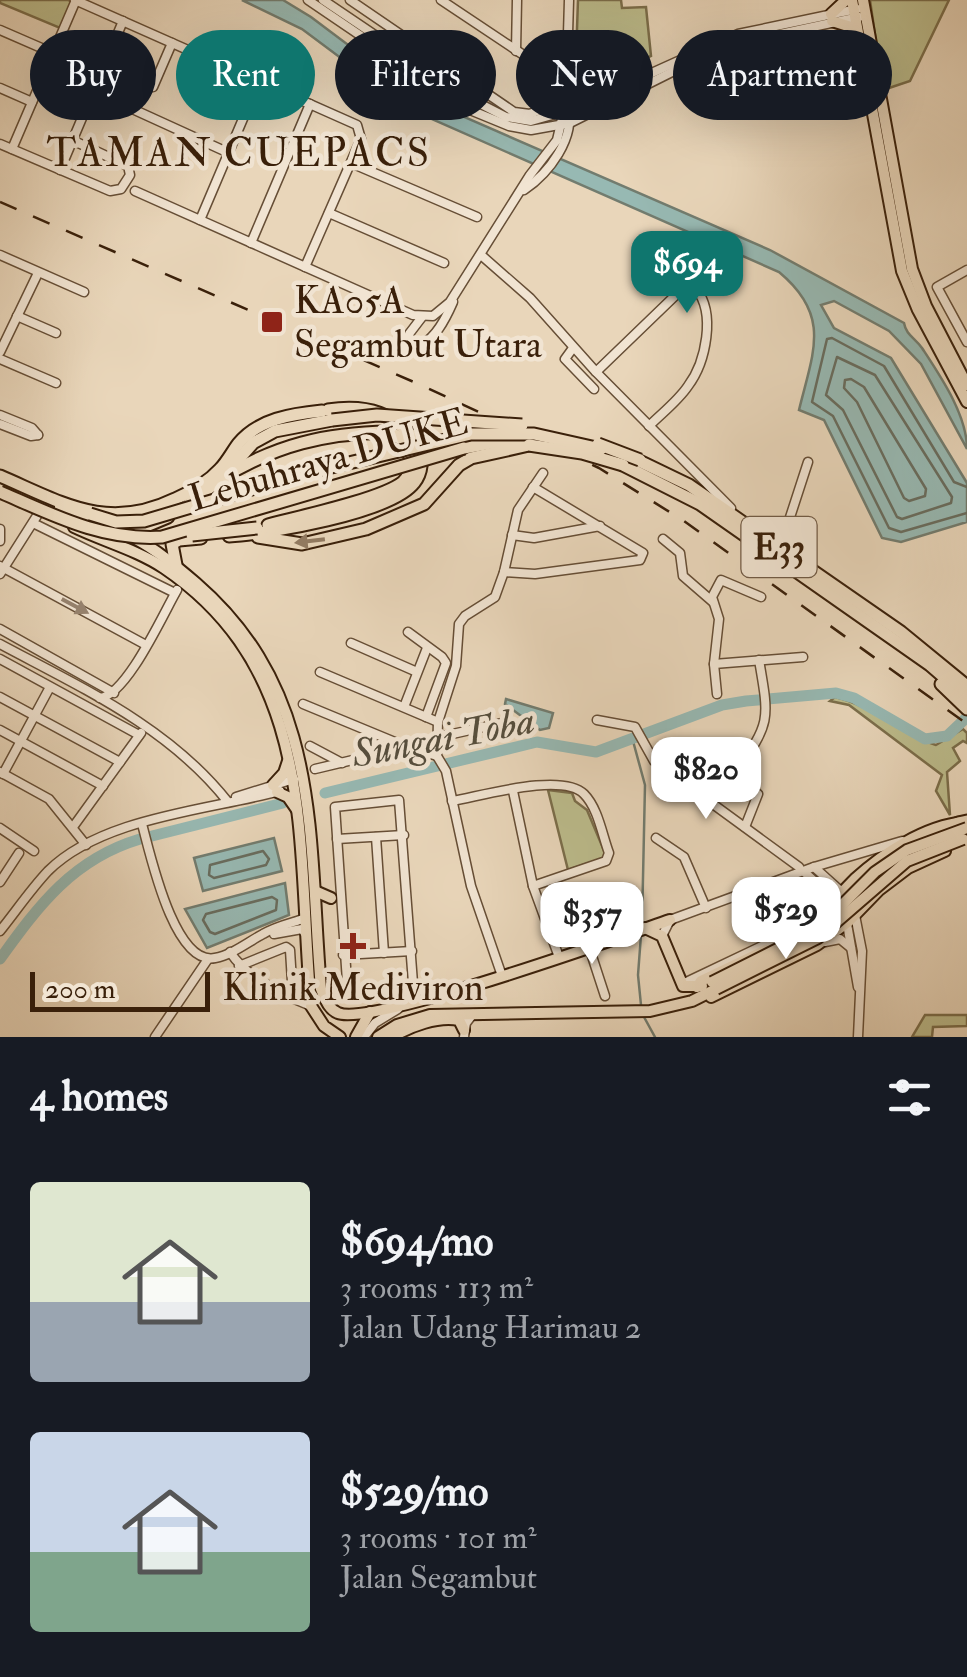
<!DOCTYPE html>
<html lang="en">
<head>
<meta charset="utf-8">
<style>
	:root { --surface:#171b24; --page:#242831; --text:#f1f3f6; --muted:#9ea1a6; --accent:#0f766e }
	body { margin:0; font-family:"IM FELL Double Pica",serif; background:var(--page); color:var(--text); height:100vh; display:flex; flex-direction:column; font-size:38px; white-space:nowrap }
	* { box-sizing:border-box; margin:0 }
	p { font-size:32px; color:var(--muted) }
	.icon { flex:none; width:55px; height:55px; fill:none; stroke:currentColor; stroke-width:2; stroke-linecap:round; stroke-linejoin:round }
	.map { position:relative; height:1037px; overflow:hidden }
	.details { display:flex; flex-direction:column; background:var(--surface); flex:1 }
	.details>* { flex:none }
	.guide { position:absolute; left:30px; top:30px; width:908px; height:90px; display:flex; gap:20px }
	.scale { position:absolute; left:30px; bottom:25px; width:180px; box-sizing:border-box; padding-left:10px; border:5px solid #3a200a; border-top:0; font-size:28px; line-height:35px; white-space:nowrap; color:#3a200a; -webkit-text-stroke:8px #f1e4d2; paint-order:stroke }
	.price { position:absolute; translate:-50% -85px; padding:0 22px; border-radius:20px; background:#fff; color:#222; font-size:32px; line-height:65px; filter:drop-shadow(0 2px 5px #0008) }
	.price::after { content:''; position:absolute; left:50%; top:60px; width:30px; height:22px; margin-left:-15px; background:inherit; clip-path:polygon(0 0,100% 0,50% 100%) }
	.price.on { background:var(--accent); color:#fff }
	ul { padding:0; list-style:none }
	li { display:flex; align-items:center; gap:30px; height:250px; padding:0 30px }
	li span { display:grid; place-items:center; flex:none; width:280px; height:200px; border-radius:10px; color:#555 }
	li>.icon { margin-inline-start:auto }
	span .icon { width:120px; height:120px; fill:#fffc; stroke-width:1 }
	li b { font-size:42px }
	h2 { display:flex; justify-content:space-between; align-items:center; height:120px; padding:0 30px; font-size:42px }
	.pill { padding:0 35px; border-radius:45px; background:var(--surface); box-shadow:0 10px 40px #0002; font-size:35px; line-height:90px }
	.pill.on { background:var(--accent); color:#fff }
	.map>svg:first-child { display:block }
</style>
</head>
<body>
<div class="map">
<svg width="967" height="1037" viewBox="0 0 967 1037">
	<rect width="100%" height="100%" fill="#e9d6ba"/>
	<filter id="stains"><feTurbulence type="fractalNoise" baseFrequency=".002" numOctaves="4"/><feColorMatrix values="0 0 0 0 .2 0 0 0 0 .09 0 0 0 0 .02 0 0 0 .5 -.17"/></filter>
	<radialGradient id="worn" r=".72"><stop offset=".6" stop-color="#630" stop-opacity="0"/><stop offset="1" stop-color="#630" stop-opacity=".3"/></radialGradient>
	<!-- green -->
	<g fill="#bcbc8c" stroke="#7b6e4b" stroke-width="2.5">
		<path d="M0 0H68L72 2 60 28 0 3Z"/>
		<path d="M578 0H621L622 8 646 7 651 56 596 81 588 78 586 57 576 58Z"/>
		<path d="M870 0H949L910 81 883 90Z"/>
		<path d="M835 697C872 705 899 734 936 745L963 729 967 733V743L963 741 953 748 960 761 947 772 950 815 936 791 942 775 849 705 830 701Z"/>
		<path d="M548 790 572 793 575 801 587 810 605 853 604 858 568 870Z"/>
		<path d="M925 1015H967V1026L933 1027 932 1037H912Z"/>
	</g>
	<!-- water -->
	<g fill="#97b9b3" stroke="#727c6f" stroke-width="2.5">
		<path d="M242 0H283L311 17 416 96 770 250 904 323C906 335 915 338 922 348 941 377 967 415 967 449L921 364 889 331 834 301 821 305 834 328 891 358 967 483V522L901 542 882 538 824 420 799 410C813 352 832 316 779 272L409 109 302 29Z"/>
		<path d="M506 699 553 713 549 728 540 730 505 704Z"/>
		<path d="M274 838 282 871 203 891 194 858Z"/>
		<path d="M285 883 289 915 207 948 185 909Z"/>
	</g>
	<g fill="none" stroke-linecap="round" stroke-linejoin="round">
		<!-- shore -->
		<g stroke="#686c5e" stroke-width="2.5">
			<path d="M837 357 875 375 952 497 951 503 902 519 897 517 843 410 826 395Z"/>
			<path d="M851 379 864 387 926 489 925 496 909 501 904 498 857 402 844 388 845 380Z"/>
			<path d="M967 487 954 482 884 366 832 338 827 339 812 402 833 416 889 528 901 532 967 513"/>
			<path d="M263 851 269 859 266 865 214 878 209 875 210 865Z"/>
			<path d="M272 897 277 900 276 910 215 934 210 932 203 920 206 914Z"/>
		</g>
		<!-- stream -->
		<g stroke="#727c6f" stroke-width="2.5">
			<path d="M633 741 645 785 642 924"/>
			<path d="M641 935 638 975 641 1005"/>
			<path d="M644 1017 655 1037"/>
		</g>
		<!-- river -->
		<g stroke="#97b9b3" stroke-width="11">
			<path d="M325 793 537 742 596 752 722 705 746 701 836 693 854 698 925 739 947 736 966 718"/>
			<path d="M152 836 283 803"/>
			<path d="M0 959C39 905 73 859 140 839"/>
		</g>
		<!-- minor casing -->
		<g stroke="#664e36" stroke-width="11">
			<g id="minor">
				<path d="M75 0 357 125 361 139 305 267"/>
				<path d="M308 0 470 110 509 126 531 130 570 123 678 69 752 40 859 17"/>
				<path d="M323 0 465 96 506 117 531 121 570 110 738 34 857 9"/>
				<path d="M350 0 514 112 530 114 553 104"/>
				<path d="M441 0 567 84 578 95 593 100"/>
				<path d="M0 30 53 53"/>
				<path d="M516 51 517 0"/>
				<path d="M153 87 172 43"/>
				<path d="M0 88 32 102"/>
				<path d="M93 91 229 153"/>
				<path d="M0 144 110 191 121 189 130 175 128 166 72 140"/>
				<path d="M12 149 76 0"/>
				<path d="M351 163 477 217"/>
				<path d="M60 170 123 21"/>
				<path d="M524 190C549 173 576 138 568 106"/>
				<path d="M135 191 413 315 433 316 450 302 530 175 557 140 566 102 569 0"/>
				<path d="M329 213 444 263"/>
				<path d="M200 220 259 81"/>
				<path d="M251 243 310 104"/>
				<path d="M0 255 84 292"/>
				<path d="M481 255 530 298 596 372 731 508"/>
				<path d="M967 270 937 287 967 342"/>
				<path d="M17 316 56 333"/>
				<path d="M422 317 409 334V340L416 346C434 343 446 318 453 302"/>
				<path d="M573 348 565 359 594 389"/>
				<path d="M0 352 38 273"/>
				<path d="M0 359 56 383"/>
				<path d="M596 372 681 290 696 289C716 313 706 362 688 386 678 401 662 413 649 426"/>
				<path d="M0 415 32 428 38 435"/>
				<path d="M0 424 31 436 38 435"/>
				<path d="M33 523 175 593"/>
				<path d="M0 529V541"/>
				<path d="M512 535 534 538 600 526"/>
				<path d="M663 539 680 553 683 576 713 602"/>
				<path d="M781 545 808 462"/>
				<path d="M0 566 146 645"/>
				<path d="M504 572 535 574 640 560 643 553 533 487"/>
				<path d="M0 574 40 511"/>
				<path d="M0 629 114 693"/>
				<path d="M408 632 442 657 446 663 426 717"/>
				<path d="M351 643 417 672"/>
				<path d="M0 644C82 688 169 727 228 802"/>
				<path d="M0 659 139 735"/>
				<path d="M714 664 803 657"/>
				<path d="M320 672 438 722"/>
				<path d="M717 694 714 664 719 619 712 597 721 580 761 597"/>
				<path d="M0 697 120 762"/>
				<path d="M100 698C127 695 163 614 177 590"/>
				<path d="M303 704 407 747 437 756"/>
				<path d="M404 707 427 648"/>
				<path d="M597 720 635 727 654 761 799 867"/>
				<path d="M0 730 103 786"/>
				<path d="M439 737 506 722"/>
				<path d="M310 746 342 763"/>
				<path d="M719 762 758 794 745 827"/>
				<path d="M315 769 407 747"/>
				<path d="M0 772 49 799 86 845"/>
				<path d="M3 774 50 687"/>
				<path d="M735 774C770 722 770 723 759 660"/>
				<path d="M513 791 533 886 559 957"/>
				<path d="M236 797 294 779"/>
				<path d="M399 800 413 983 410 988 348 996 335 807Z"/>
				<path d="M452 801C482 796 562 772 584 794 598 808 602 834 609 853L606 861 533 886"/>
				<path d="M142 824C150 853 174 966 215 958 232 955 248 942 263 934 276 926 292 923 306 918"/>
				<path d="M73 827 141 733"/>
				<path d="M0 828 34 851"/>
				<path d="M376 837 384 953"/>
				<path d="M656 838 684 857 706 908"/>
				<path d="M337 839 404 835"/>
				<path d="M814 867 844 894"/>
				<path d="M803 871 837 901"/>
				<path d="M0 882 19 853"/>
				<path d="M854 910 862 951 858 1037"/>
				<path d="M846 918 858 987"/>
				<path d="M0 931C16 911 31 889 48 871 102 817 210 810 280 791"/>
				<path d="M274 934 302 929 306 935"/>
				<path d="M662 936 670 920 814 867 902 841"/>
				<path d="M825 942 840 939 851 948"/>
				<path d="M589 947 605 996"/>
				<path d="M230 952C247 978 283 995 311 1006"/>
				<path d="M343 955 412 951"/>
				<path d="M239 966 286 947 290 950 293 998"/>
				<path d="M502 976 471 886 446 771 437 756 438 722 456 666 459 624 465 616 495 597 504 572 518 510 543 473"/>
				<path d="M682 984 785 935"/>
				<path d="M155 1037 208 959"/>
				<path d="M364 1037 375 1023 398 1009"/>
				<path d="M464 1037 466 1023 473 1014"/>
			</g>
		</g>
		<!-- major casing -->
		<g stroke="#3a200a" stroke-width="14">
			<g id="major">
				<path d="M852 0 902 271 918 310 967 402"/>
				<path d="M863 0 912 269 926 306 967 385"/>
				<path d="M831 14 846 0"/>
				<path d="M832 21 851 27 857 35"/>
				<path d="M60 507 95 522"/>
				<path d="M74 527C103 541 137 550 164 568 319 673 296 844 311 1006L324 1026 340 1037"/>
				<path d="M134 538C157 550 176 566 196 583 323 693 308 836 321 989 325 998 328 1009 338 1013 370 1027 623 936 670 920"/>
				<path d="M273 785 284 773 288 761"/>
				<path d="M277 792 288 797 297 810"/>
				<path d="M315 891 331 898"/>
				<path d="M645 928 662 936 683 986H702"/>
				<path d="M785 940C815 925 832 902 855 879 883 853 925 826 964 822"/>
				<path d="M697 987 701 981 766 950"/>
				<path d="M711 997 817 945 848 922 879 890 908 868 945 851"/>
				<path d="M356 1037 370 1012"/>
				<path d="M378 1037 397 1025 430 1015 650 1011 692 1001 716 989"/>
				<path d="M392 1037C411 1026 437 1016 459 1020L464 1030"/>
			</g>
		</g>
		<!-- highway casing -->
		<g stroke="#3a200a" stroke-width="15">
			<g id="highway">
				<path d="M464 448 496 442H520"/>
				<path d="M633 458 689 485 901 632 967 686"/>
				<path d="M623 465 700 504 930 665 967 697"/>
				<path d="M0 476C63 503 107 532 175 499 191 492 208 482 220 469 227 462 232 452 238 444 258 419 292 414 322 411"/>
				<path d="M222 478C276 445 325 433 389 432 399 436 407 441 409 453 412 463 411 474 403 482 382 499 298 517 268 525"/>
				<path d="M184 508 222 478 253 443 275 431 332 420"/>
				<path d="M100 524 144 527 168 517"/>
				<path d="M229 536C267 534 391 513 414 483 423 472 422 459 420 446 395 413 368 404 328 410"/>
				<path d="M258 537 302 544 366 529 424 504 459 465 471 458 529 445"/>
				<path d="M176 565 172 544 179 540 201 538"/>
				<path d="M941 684 967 709"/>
				<path d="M958 823 967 821"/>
			</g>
		</g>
		<!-- minor -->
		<use href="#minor" stroke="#f1e4d2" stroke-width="8"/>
		<!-- major -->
		<use href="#major" stroke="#e9d6ba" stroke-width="10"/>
		<!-- highway -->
		<use href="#highway" stroke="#e9d6ba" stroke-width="11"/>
		<!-- rail -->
		<path stroke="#3a200a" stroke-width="2.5" stroke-dasharray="18 18" stroke-linecap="butt" d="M0 202 423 386 599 468 684 521 967 724"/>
		<!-- major-bridge casing -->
		<g stroke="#3a200a" stroke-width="14" stroke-linecap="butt">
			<g id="major-bridge">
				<path d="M712 982 809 933 832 915 875 872 907 850 967 828"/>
				<path d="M716 989 818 938 907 861 963 839"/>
			</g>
		</g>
		<!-- highway-bridge casing -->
		<g stroke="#3a200a" stroke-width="15" stroke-linecap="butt">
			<g id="highway-bridge">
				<path d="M332 420 377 415 522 425"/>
				<path d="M598 444 640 460"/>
				<path d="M529 445 582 453 623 465"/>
				<path d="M0 492C53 515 103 541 162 537L464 448"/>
				<path d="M90 514 116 522 144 521 302 474 471 434H534L601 449"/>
				<path d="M192 535 257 528"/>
			</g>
		</g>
		<!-- major-bridge -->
		<use href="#major-bridge" stroke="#e9d6ba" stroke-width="10"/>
		<!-- highway-bridge -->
		<use href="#highway-bridge" stroke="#e9d6ba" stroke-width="11"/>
	</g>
	<!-- one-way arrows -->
	<defs><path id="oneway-solid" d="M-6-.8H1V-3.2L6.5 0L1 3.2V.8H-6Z" transform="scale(2.5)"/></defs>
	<use fill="#927b62" href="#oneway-solid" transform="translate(310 541) rotate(173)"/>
	<use fill="#96826e" href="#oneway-solid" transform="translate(75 606) rotate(28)"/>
	<!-- markers -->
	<g fill="#8f2418" stroke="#f1e4d2" stroke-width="4">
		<rect x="260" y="310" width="24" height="24" rx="5"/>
		<path d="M348 931h10v10h10v10h-10v10h-10v-10h-10v-10h10z"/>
	</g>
	<g text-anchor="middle" stroke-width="9" stroke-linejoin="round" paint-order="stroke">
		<!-- shield labels -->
		<rect fill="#f1e4d2" stroke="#715b46" stroke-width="2.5" x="741.5" y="517" width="75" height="60" rx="8"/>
		<g font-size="35" font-weight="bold" fill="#3a200a">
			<text x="779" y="559">E33</text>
		</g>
		<!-- poi labels -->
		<g font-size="38" fill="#3a200a" stroke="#f1e4d2" text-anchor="start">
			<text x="294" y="313">KA05A<tspan x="294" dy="44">Segambut Utara</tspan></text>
			<text x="353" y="1000" text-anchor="middle">Klinik Mediviron</text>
		</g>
		<!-- street labels -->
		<g font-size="38" fill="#3a200a" stroke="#f1e4d2">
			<text transform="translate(328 459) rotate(-16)" y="13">Lebuhraya DUKE</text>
		</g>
		<!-- neighbourhood labels -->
		<g font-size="40" letter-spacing="2.5" fill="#3a200a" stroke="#f1e4d2">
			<text x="239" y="166">TAMAN CUEPACS</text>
		</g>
		<!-- water labels -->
		<g font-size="40" font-style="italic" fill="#564e3d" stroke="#f1e4d2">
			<text transform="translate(443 736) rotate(-11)" y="14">Sungai Toba</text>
		</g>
	</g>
	<rect width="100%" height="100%" filter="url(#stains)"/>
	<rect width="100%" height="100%" fill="url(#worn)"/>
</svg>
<div class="scale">200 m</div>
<b class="price on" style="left:687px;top:316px">$694</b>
<b class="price" style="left:706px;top:822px">$820</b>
<b class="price" style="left:786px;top:962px">$529</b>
<b class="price" style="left:592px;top:967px">$357</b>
<div class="guide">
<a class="pill">Buy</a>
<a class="pill on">Rent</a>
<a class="pill">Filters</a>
<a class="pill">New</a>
<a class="pill">Apartment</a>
</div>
</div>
<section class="details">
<h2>4 homes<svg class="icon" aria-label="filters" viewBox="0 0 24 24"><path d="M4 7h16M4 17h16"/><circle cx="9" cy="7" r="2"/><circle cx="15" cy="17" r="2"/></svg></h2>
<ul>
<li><span style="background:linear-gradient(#dfe7d0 60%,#9aa5b1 0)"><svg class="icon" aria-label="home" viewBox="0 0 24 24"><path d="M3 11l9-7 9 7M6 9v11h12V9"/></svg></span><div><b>$694/mo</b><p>3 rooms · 113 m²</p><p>Jalan Udang Harimau 2</p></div></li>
<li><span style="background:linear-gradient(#c9d6e8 60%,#7fa58c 0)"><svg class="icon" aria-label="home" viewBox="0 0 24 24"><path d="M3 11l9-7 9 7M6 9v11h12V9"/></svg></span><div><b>$529/mo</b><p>3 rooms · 101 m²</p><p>Jalan Segambut</p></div></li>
</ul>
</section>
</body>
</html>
